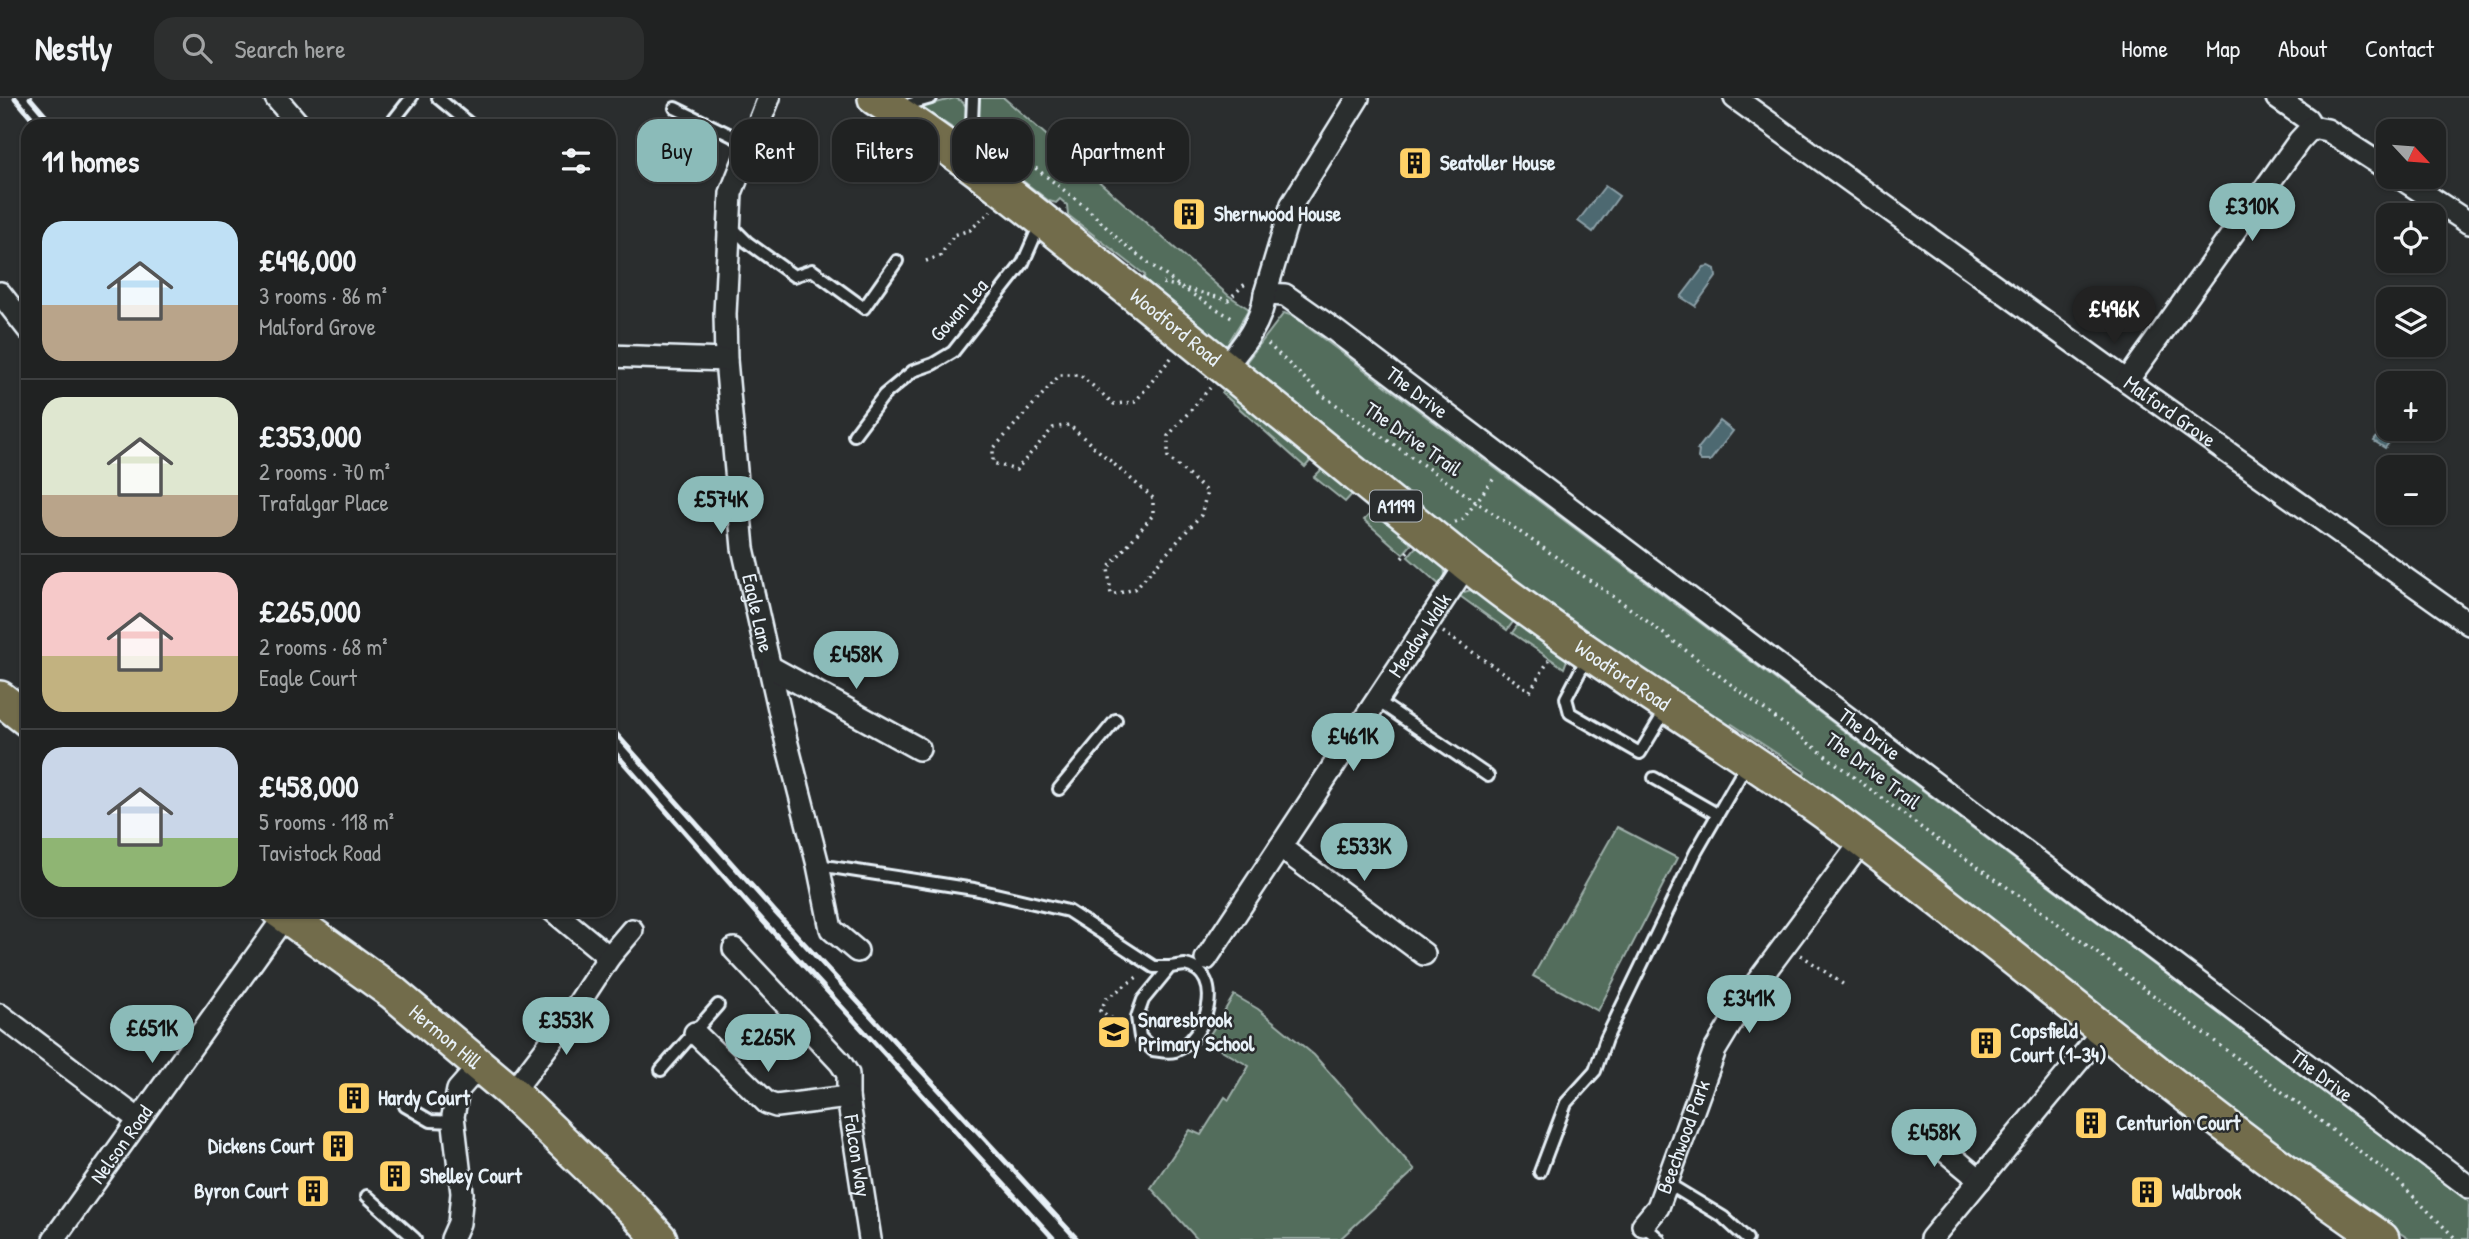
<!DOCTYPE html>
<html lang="en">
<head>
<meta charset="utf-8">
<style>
	:root { --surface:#202222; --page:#2d2f2f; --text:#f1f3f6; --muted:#a2a4a5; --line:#3d3f40; --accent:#8bbbb9 }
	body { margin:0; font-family:"Patrick Hand",sans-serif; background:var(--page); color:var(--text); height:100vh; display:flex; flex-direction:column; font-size:26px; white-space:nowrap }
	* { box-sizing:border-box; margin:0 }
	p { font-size:23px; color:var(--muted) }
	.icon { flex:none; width:38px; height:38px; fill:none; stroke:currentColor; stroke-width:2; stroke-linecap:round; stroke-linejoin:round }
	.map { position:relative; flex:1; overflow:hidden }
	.details { position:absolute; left:21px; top:21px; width:595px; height:798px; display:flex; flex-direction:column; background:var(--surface); border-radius:21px; box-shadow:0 2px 5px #0004,0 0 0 2px var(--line) }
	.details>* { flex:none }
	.banner { position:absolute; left:637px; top:21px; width:665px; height:63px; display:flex; gap:14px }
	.needle { width:46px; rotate:116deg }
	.fabs { position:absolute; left:2376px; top:21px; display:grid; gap:14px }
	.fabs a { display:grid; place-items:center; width:70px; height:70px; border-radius:14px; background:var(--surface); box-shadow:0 2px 5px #0004,0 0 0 2px var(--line); font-size:35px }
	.price { position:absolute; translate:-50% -60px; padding:0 16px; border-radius:24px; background:var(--accent); color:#111; font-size:23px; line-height:46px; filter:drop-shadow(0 2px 4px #0008) }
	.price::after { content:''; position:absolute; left:50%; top:42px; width:21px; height:16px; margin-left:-10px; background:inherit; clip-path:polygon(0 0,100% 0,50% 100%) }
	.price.on { background:#222; color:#fff }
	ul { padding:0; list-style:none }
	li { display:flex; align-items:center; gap:21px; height:175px; padding:0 21px }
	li+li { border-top:2px solid var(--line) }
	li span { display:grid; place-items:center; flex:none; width:196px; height:140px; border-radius:21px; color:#555 }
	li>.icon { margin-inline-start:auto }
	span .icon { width:84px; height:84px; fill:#fffc; stroke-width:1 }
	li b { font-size:30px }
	h2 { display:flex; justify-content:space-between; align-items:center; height:84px; padding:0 21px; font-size:30px }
	.chip { padding:0 24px; border-radius:21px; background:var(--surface); box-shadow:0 2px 5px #0004,0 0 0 2px var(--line); font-size:24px; line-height:63px }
	.chip.on { background:var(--accent); color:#111 }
	header { display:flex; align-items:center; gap:42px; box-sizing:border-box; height:98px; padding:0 35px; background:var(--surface); border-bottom:2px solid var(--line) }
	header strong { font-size:33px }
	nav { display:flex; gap:38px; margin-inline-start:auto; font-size:24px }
	.search { width:490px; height:63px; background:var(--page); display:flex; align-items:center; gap:18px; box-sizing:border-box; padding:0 24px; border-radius:21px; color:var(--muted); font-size:26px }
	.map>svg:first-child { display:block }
</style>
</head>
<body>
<header>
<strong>Nestly</strong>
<div class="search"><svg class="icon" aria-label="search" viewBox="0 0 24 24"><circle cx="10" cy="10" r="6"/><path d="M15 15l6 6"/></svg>Search here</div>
<nav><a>Home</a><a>Map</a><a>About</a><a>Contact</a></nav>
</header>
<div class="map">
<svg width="2469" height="1141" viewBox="0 0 2469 1141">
	<rect width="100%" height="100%" fill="#2a2d2e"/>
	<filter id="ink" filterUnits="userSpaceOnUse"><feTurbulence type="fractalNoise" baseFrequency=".0143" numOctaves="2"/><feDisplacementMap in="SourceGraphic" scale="14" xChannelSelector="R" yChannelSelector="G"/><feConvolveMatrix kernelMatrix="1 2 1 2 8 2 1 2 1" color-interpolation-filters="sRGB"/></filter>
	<g filter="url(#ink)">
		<!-- green -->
		<g fill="#536d5c" stroke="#9eafaa" stroke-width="2">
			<path d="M955 0C973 5 968 27 969 41L921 9Z"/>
			<path d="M979 0H1004L1228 197 1249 211 1227 247 1217 246 1142 183 1145 177 1068 117 1067 107 1060 101 1056 105 1049 103 979 49Z"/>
			<path d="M1284 215 1293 218 2469 1104 2468 1141H2409L2341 1095 1802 680 1805 674 1732 626 1729 630 1536 500 1430 419 1244 267Z"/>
			<path d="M1225 289 1312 361 1305 369 1222 295Z"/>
			<path d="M1324 369 1354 394 1345 404 1314 379Z"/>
			<path d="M1374 412 1413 440 1409 444 1411 447 1403 456 1364 422Z"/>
			<path d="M1419 445C1436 460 1452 465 1442 489L1408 459Z"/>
			<path d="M1471 492 1477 494 1516 520 1507 532 1457 496Z"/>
			<path d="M1520 524 1568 559 1564 570 1512 535Z"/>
			<path d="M1617 729 1677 760 1598 913 1533 878Z"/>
			<path d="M1234 897 1258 911 1314 957 1415 1072 1340 1141H1197L1151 1090 1190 1032 1201 1037 1225 999 1229 1002 1249 968 1206 943Z"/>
		</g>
		<!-- water -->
		<g fill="#4d6971" stroke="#8b9fa7" stroke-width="2">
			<path d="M1605 88 1619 98 1593 134 1578 123Z"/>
			<path d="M1709 168 1715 171 1716 179 1695 208 1681 199 1704 169Z"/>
			<path d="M1720 323 1733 333 1710 363H1701L1698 360 1699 353 1697 352Z"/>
			<path d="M2389 323V331H2399L2385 350 2374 343Z"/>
		</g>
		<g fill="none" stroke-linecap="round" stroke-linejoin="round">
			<!-- lane casing -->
			<g stroke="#e8f1f8" stroke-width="16">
				<g id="lane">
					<path d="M438 0 472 28"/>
					<path d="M675 10 749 46"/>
					<path d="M905 13 910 6 931 0"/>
					<path d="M389 28 411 0"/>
					<path d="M965 58 971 49 973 0"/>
					<path d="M731 128 747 144 794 178 812 172 864 210 897 163"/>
					<path d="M854 337 884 297 913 273 933 266 953 254 1023 165 1041 124"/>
					<path d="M1587 560 1566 600 1570 615 1640 655 1667 610"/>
					<path d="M1376 602 1488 678"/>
					<path d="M1654 680 1717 716"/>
					<path d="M1059 691 1116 622"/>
					<path d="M818 767 974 791 1068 813 1154 869H1170"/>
					<path d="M1185 867C1227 876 1207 941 1175 953 1168 955 1160 953 1153 952L1140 939 1137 919 1143 902 1170 869Z"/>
					<path d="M661 972 718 907"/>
					<path d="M405 1008 431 1023 454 1024"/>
					<path d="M1540 1074 1566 1005 1595 973 1606 941 1696 754 1748 664"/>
					<path d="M1667 1085 1723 1119 1747 1141"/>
					<path d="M367 1098 415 1141"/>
					<path d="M1643 1127 1659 1141"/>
				</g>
			</g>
			<!-- street casing -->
			<g stroke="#e8f1f8" stroke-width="26">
				<g id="street">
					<path d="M276 0 300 28"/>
					<path id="s1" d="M769 0 731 95 725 216 726 262 743 450 786 642 818 767 831 831 857 853"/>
					<path id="s2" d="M1735 0 2127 283 2469 526"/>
					<path d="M2277 0 2307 21 2312 29"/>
					<path d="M2399 79 2469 125"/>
					<path d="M0 195 28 231"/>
					<path id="s3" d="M1265 196 1285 197 1333 231 2469 1089"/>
					<path d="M609 258 726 262"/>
					<path d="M1225 269C1243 248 1262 224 1265 196L1292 106 1358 0"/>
					<path d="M2127 283 2299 43 2312 29 2327 32 2389 72"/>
					<path d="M772 570 919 651"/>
					<path d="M1280 749 1424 856"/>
					<path d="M552 812 609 859"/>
					<path id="s4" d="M734 851 840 964 848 976V999L870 1141"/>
					<path id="s5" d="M1206 861 1467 466"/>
					<path d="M0 917 139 1022"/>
					<path d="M695 935 767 1005 776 1008 848 999"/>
					<path d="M512 995 569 920 609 859 632 832"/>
					<path d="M1915 1028 1980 1082"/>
					<path id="s6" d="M1643 1127 1658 1109 1715 952 1752 891 1863 742"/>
					<path id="s7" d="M54 1141 285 818"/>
					<path d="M452 1141 459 1125 462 1095 453 1018 458 992 479 968"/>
					<path d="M1931 1141 2103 933"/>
				</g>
			</g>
			<!-- primary casing -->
			<g stroke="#e8f1f8" stroke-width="38">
				<g id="primary">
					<path id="s8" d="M875 0C965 58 1049 127 1133 195 1243 284 1353 375 1464 464 1591 565 1733 644 1862 742 2036 873 2201 1018 2382 1141"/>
					<path d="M0 600 28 622"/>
					<path id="s9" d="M278 812 392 894 512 995 635 1113 660 1141"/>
				</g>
			</g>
			<!-- path -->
			<g stroke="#e8f1f8" stroke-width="3.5" stroke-dasharray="2 5" stroke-linecap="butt">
				<path d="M987 30 998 41 1087 110 1121 144 1182 190 1235 222"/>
				<path d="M926 163 940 158 954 137 970 132 991 113"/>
				<path d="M1163 185 1180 189"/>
				<path d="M1187 191 1228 202 1245 186"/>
				<path d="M1268 246 1322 297 1624 506 1931 737 2033 807 2297 1005 2396 1081 2456 1141"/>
				<path d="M1171 260 1135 304 1114 306 1080 277H1060L993 351V365L1016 372 1053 330 1069 327 1153 400V417L1108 470 1111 497 1135 491 1201 417 1207 394 1168 359V338L1210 290"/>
				<path d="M1455 424 1463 421 1495 379"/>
				<path d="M1402 460 1409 452"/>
				<path d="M1443 534 1530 593 1549 562"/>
				<path d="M1801 857 1847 889"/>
				<path d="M1124 928 1100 913 1107 900 1140 877"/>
			</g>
			<!-- lane -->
			<use href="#lane" stroke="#2a2d2e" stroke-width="10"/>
			<!-- street -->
			<use href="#street" stroke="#2a2d2e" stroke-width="21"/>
			<!-- primary -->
			<use href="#primary" stroke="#726c4b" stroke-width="33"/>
			<!-- rail -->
			<g stroke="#e8f1f8" stroke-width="5">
				<path d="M15 0 39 28"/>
				<path d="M30 0 54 28"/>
				<path d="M609 628 776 815 1077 1141"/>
				<path d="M609 648 764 824 1054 1141"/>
			</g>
		</g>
	</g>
	<!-- icons -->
	<defs>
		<g id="building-square" transform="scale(1.75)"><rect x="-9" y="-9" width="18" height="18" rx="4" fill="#ffd166" stroke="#2a2d2e"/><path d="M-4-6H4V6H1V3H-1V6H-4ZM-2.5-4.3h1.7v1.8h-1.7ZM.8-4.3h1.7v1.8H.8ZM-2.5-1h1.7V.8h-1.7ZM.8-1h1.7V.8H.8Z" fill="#111"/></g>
		<g id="school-square" transform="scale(1.75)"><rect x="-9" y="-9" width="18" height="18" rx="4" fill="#ffd166" stroke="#2a2d2e"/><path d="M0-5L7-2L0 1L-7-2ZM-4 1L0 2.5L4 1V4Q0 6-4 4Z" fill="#111"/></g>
	</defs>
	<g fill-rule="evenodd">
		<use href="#building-square" x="1415" y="65"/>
		<use href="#building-square" x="1189" y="116"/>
		<use href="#school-square" x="1114" y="934"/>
		<use href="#building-square" x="1986" y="945"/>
		<use href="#building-square" x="354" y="1000"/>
		<use href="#building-square" x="2091" y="1025"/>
		<use href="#building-square" x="338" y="1048"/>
		<use href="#building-square" x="395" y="1078"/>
		<use href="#building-square" x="313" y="1093"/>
		<use href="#building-square" x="2147" y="1094"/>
	</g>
	<g text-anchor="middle" stroke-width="5" stroke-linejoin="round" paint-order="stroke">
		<!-- shield labels -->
		<rect fill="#2a2d2e" stroke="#afb6bb" stroke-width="2" x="1370" y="392.5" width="52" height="31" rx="5"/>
		<g font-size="19" font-weight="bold" fill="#e8f1f8">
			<text x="1396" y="415">A1199</text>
		</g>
		<!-- poi labels -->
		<g font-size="21" font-weight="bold" fill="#e8f1f8" stroke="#2a2d2e" text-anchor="start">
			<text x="1440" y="72">Seatoller House</text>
			<text x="1214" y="123">Shernwood House</text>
			<text x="1138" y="929">Snaresbrook<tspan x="1138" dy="24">Primary School</tspan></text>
			<text x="2010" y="940">Copsfield<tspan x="2010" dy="24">Court (1-34)</tspan></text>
			<text x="378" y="1007">Hardy Court</text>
			<text x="2116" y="1032">Centurion Court</text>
			<text x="314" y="1055" text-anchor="end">Dickens Court</text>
			<text x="420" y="1085">Shelley Court</text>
			<text x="288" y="1100" text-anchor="end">Byron Court</text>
			<text x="2172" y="1101">Walbrook</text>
		</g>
		<!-- street labels -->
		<g font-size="21" fill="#e8f1f8" stroke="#2a2d2e">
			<text transform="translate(959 212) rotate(-49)" y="7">Gowan Lea</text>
			<text dy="7" stroke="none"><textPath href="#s8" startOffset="378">Woodford Road</textPath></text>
			<text dy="7" stroke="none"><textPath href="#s3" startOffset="184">The Drive</textPath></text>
			<text dy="7" stroke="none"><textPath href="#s2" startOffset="536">Malford Grove</textPath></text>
			<text transform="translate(1413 341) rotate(35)" y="7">The Drive Trail</text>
			<text dy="7" stroke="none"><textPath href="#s1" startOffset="525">Eagle Lane</textPath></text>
			<text dy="7" stroke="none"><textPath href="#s5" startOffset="388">Meadow Walk</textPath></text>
			<text dy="7" stroke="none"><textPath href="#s8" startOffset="945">Woodford Road</textPath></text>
			<text dy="7" stroke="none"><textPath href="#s3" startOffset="751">The Drive</textPath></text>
			<text transform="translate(1873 673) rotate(37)" y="7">The Drive Trail</text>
			<text dy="7" stroke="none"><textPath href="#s9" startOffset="210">Hermon Hill</textPath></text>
			<text dy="7" stroke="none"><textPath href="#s3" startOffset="1318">The Drive</textPath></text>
			<text dy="7" stroke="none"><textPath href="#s6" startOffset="98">Beechwood Park</textPath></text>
			<text dy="7" stroke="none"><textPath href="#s7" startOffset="116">Nelson Road</textPath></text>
			<text dy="7" stroke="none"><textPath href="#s4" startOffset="252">Falcon Way</textPath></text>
		</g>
	</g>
</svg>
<div class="fabs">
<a><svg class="needle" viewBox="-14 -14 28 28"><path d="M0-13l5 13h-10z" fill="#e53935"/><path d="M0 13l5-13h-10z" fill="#a2a4a5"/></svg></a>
<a><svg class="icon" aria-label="locate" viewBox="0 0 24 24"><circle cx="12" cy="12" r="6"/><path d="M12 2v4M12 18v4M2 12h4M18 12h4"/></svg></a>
<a><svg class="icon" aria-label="layers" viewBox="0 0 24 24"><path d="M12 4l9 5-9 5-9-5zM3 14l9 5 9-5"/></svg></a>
<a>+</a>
<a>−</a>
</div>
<b class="price" style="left:2252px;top:145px">£310K</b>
<b class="price on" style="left:2114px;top:248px">£496K</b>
<b class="price" style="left:721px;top:438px">£574K</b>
<b class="price" style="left:856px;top:593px">£458K</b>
<b class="price" style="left:1353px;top:675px">£461K</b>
<b class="price" style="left:1364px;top:785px">£533K</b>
<b class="price" style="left:1749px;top:937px">£341K</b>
<b class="price" style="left:566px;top:959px">£353K</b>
<b class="price" style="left:152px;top:967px">£651K</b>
<b class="price" style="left:768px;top:976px">£265K</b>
<b class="price" style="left:1934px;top:1071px">£458K</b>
<div class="banner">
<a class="chip on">Buy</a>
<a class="chip">Rent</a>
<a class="chip">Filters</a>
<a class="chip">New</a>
<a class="chip">Apartment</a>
</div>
<section class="details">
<h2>11 homes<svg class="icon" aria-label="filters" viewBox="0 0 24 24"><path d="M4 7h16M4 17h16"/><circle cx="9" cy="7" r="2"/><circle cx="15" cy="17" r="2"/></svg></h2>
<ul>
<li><span style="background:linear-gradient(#bfe0f5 60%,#b9a48a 0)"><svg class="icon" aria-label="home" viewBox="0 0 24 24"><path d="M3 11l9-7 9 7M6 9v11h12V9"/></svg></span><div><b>£496,000</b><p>3 rooms · 86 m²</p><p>Malford Grove</p></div></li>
<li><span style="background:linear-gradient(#dfe7d0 70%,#b9a48a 0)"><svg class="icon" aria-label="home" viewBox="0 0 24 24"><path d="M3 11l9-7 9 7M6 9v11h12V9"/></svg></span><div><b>£353,000</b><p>2 rooms · 70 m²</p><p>Trafalgar Place</p></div></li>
<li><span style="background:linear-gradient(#f6c9c9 60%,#c2b280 0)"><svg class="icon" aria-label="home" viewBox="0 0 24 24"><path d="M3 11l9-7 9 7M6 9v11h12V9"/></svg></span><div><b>£265,000</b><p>2 rooms · 68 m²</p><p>Eagle Court</p></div></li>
<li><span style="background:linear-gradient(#c9d6e8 65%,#8fb573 0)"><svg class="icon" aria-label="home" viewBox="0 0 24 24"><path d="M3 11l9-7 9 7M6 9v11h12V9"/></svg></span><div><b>£458,000</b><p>5 rooms · 118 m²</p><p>Tavistock Road</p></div></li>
</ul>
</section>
</div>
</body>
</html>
